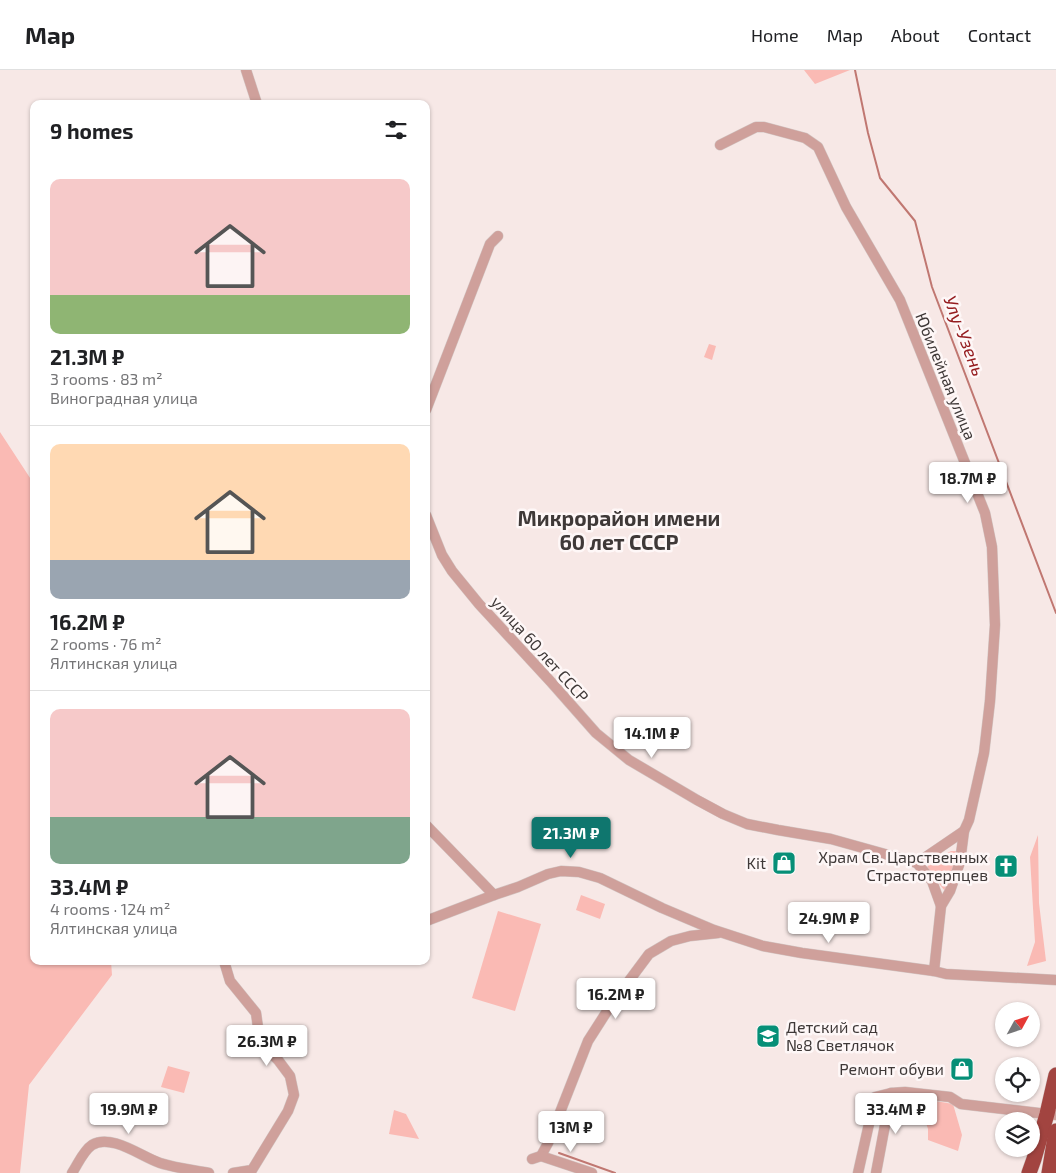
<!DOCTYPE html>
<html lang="en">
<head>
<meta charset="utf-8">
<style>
	:root { --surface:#fff; --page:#f2f2f2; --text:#202124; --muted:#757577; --line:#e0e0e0; --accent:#0f766e }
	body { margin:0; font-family:"Exo 2",sans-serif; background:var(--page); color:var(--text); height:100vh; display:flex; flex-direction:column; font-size:19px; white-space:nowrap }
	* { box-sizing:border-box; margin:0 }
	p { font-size:16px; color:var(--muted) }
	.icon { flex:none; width:28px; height:28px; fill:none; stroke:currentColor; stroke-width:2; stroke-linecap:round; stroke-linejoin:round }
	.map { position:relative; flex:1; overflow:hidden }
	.panel { position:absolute; left:30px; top:30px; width:400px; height:865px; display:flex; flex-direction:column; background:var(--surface); border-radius:10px; box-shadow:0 1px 4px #0004 }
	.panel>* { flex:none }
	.needle { width:32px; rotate:50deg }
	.buttons { position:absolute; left:995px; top:932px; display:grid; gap:10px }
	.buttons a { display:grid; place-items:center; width:45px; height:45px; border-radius:50%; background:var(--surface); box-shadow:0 1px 4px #0004; font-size:25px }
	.price { position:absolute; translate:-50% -42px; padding:0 11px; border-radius:5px; background:#fff; color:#222; font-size:16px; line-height:32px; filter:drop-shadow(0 1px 2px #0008) }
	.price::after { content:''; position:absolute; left:50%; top:30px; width:15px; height:11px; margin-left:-8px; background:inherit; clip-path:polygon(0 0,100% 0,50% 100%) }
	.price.on { background:var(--accent); color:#fff }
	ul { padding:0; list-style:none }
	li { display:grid; align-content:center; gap:10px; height:265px; padding:0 20px }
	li+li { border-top:1px solid var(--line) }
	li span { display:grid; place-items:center; height:155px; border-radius:10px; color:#555 }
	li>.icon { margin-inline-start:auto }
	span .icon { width:90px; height:90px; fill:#fffc; stroke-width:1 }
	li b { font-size:21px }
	h2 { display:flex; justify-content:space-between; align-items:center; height:60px; padding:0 20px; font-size:21px }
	header { display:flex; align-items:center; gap:30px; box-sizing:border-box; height:70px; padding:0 25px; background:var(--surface); border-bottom:1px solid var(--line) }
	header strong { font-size:24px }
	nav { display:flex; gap:28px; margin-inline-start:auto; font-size:18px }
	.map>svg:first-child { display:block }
</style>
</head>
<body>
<header>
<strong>Map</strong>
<nav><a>Home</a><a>Map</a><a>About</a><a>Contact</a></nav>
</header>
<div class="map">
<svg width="1056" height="1103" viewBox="0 0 1056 1103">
	<rect width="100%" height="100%" fill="#f7e8e6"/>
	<!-- green -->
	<g fill="#fabab4">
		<path d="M804 0H850L815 14Z"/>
		<path d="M709 274 716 276 712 290 704 287Z"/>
		<path d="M0 362 34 414V891H111L112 905 29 1015 20 1103H0Z"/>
		<path d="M1038 765 1039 833 1046 891 1027 896 1035 872 1030 787Z"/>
		<path d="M951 781H957L959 785 945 821 927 799 928 794Z"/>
		<path d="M581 825 605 834 600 849 576 840Z"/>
		<path d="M498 841 541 854 515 941 472 928Z"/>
		<path d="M168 996 190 1002 184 1023 161 1017Z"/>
		<path d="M918 1028 953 1034 962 1065 958 1081 928 1070V1059Z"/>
		<path d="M394 1040 406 1044 419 1069 389 1064Z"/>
	</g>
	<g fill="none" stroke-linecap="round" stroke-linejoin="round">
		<!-- stream -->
		<g stroke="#c07771" stroke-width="2">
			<path d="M855 0 868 63 880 108 915 151 932 217 1056 543"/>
			<path d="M559 1083 615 1103"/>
		</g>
		<!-- minor casing -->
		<g stroke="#d2c5c3" stroke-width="11">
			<g id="minor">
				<path d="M246 0 257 34"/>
				<path d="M720 75 756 57H764L805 68 818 77 846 137 900 230 985 443 992 477 995 555 990 631 984 683 969 750 964 761 960 792 950 821 941 836 934 901"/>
				<path d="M426 340 490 174 498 166"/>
				<path d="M426 445 442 485 452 501 479 534 551 612 596 663 629 690 697 730 723 744 747 754 778 760 831 769 917 793 964 761"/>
				<path d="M426 755 494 825 518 817 548 804 561 801 579 802 600 808 662 838 714 860 763 876 802 883 934 901 946 904 1056 910"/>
				<path d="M917 793 932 811 941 836"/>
				<path d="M426 851 494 825"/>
				<path d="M224 891 230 911 256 943 260 972 278 990 290 1006 294 1025 288 1041 252 1100 233 1103"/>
				<path d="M541 1086 548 1073 588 971 611 935 649 884 671 871 690 866 718 863"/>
				<path d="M532 1089 541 1086 592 1103"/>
				<path d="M72 1103C78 1094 83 1081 92 1075 111 1063 142 1087 160 1093 176 1098 193 1100 209 1103"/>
				<path d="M858 1103 875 1027 891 1023 905 1022 950 1027 961 1034 1056 1045"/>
				<path d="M876 1103 891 1023"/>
			</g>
		</g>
		<!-- highway casing -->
		<g stroke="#d2c5c3" stroke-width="16">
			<g id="highway">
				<path d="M1029 1103 1034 1089 1047 1044 1056 1005"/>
				<path d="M1049 1103 1056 1061"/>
			</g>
		</g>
		<!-- minor -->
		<use href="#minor" stroke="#cfa09b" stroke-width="10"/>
		<!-- highway -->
		<use href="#highway" stroke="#a24440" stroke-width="15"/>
	</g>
	<!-- icons -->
	<defs>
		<g id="shop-square" transform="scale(1.25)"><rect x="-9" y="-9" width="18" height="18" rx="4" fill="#068f77" stroke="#fef7f7"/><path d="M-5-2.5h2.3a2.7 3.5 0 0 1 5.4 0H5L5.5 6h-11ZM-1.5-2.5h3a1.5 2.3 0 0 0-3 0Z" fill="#fff"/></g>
		<g id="church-square" transform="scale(1.25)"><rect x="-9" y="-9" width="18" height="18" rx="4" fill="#068f77" stroke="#fef7f7"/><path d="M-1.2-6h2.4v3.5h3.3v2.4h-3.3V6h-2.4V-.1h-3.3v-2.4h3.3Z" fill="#fff"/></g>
		<g id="school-square" transform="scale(1.25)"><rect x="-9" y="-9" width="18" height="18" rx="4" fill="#068f77" stroke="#fef7f7"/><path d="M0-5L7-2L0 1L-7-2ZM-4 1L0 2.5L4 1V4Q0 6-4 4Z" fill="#fff"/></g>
	</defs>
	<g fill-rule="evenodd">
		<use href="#shop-square" x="784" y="793"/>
		<use href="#church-square" x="1006" y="796"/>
		<use href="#school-square" x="768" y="966"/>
		<use href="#shop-square" x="962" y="999"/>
	</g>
	<g text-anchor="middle" stroke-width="5" stroke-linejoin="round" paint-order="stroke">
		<!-- street labels -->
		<g font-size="16" fill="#3f3938" stroke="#fef7f7">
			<text transform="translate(946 306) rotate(68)" y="6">Юбилейная улица</text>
			<text transform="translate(540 579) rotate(48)" y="6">улица 60 лет СССР</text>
		</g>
		<!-- poi labels -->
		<g font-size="16" fill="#3f3938" stroke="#fef7f7" text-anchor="end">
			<text x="988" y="793">Храм Св. Царственных<tspan x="988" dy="18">Страстотерпцев</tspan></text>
			<text x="766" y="799">Kit</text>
			<text x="786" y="963" text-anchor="start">Детский сад<tspan x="786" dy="18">№8 Светлячок</tspan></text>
			<text x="944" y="1005">Ремонт обуви</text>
		</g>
		<!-- water labels -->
		<g font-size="18" font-style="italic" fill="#951d20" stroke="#fef7f7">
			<text transform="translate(964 266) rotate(69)" y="6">Улу-Узень</text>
		</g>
		<!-- district labels -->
		<g font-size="21" font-weight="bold" fill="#3f3938" stroke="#fef7f7">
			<text x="619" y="456">Микрорайон имени<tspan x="619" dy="24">60 лет СССР</tspan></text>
		</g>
	</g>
</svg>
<div class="buttons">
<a><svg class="needle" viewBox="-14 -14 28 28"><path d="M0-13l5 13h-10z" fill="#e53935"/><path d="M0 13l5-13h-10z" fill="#757577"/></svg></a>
<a><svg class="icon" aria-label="locate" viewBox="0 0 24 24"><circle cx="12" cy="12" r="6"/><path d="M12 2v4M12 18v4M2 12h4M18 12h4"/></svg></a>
<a><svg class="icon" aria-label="layers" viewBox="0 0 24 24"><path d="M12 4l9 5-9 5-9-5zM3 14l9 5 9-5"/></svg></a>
</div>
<b class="price" style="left:968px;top:434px">18.7M ₽</b>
<b class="price" style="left:652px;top:689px">14.1M ₽</b>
<b class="price on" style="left:571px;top:789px">21.3M ₽</b>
<b class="price" style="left:829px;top:874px">24.9M ₽</b>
<b class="price" style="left:616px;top:950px">16.2M ₽</b>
<b class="price" style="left:267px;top:997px">26.3M ₽</b>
<b class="price" style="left:129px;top:1065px">19.9M ₽</b>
<b class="price" style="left:896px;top:1065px">33.4M ₽</b>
<b class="price" style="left:571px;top:1083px">13M ₽</b>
<section class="panel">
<h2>9 homes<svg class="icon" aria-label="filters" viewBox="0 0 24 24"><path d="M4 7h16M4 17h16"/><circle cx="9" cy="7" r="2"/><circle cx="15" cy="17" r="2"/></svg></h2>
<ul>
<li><span style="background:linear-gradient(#f6c9c9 75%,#8fb573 0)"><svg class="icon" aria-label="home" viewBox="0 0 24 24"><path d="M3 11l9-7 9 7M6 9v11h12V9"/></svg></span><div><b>21.3M ₽</b><p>3 rooms · 83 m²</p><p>Виноградная улица</p></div></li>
<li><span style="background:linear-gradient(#ffd9b3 75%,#9aa5b1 0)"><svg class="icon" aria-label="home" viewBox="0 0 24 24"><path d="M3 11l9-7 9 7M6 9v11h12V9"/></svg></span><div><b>16.2M ₽</b><p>2 rooms · 76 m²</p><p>Ялтинская улица</p></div></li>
<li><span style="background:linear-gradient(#f6c9c9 70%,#7fa58c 0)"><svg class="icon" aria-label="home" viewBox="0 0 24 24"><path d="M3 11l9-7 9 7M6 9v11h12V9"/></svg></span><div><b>33.4M ₽</b><p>4 rooms · 124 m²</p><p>Ялтинская улица</p></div></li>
</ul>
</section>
</div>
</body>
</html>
